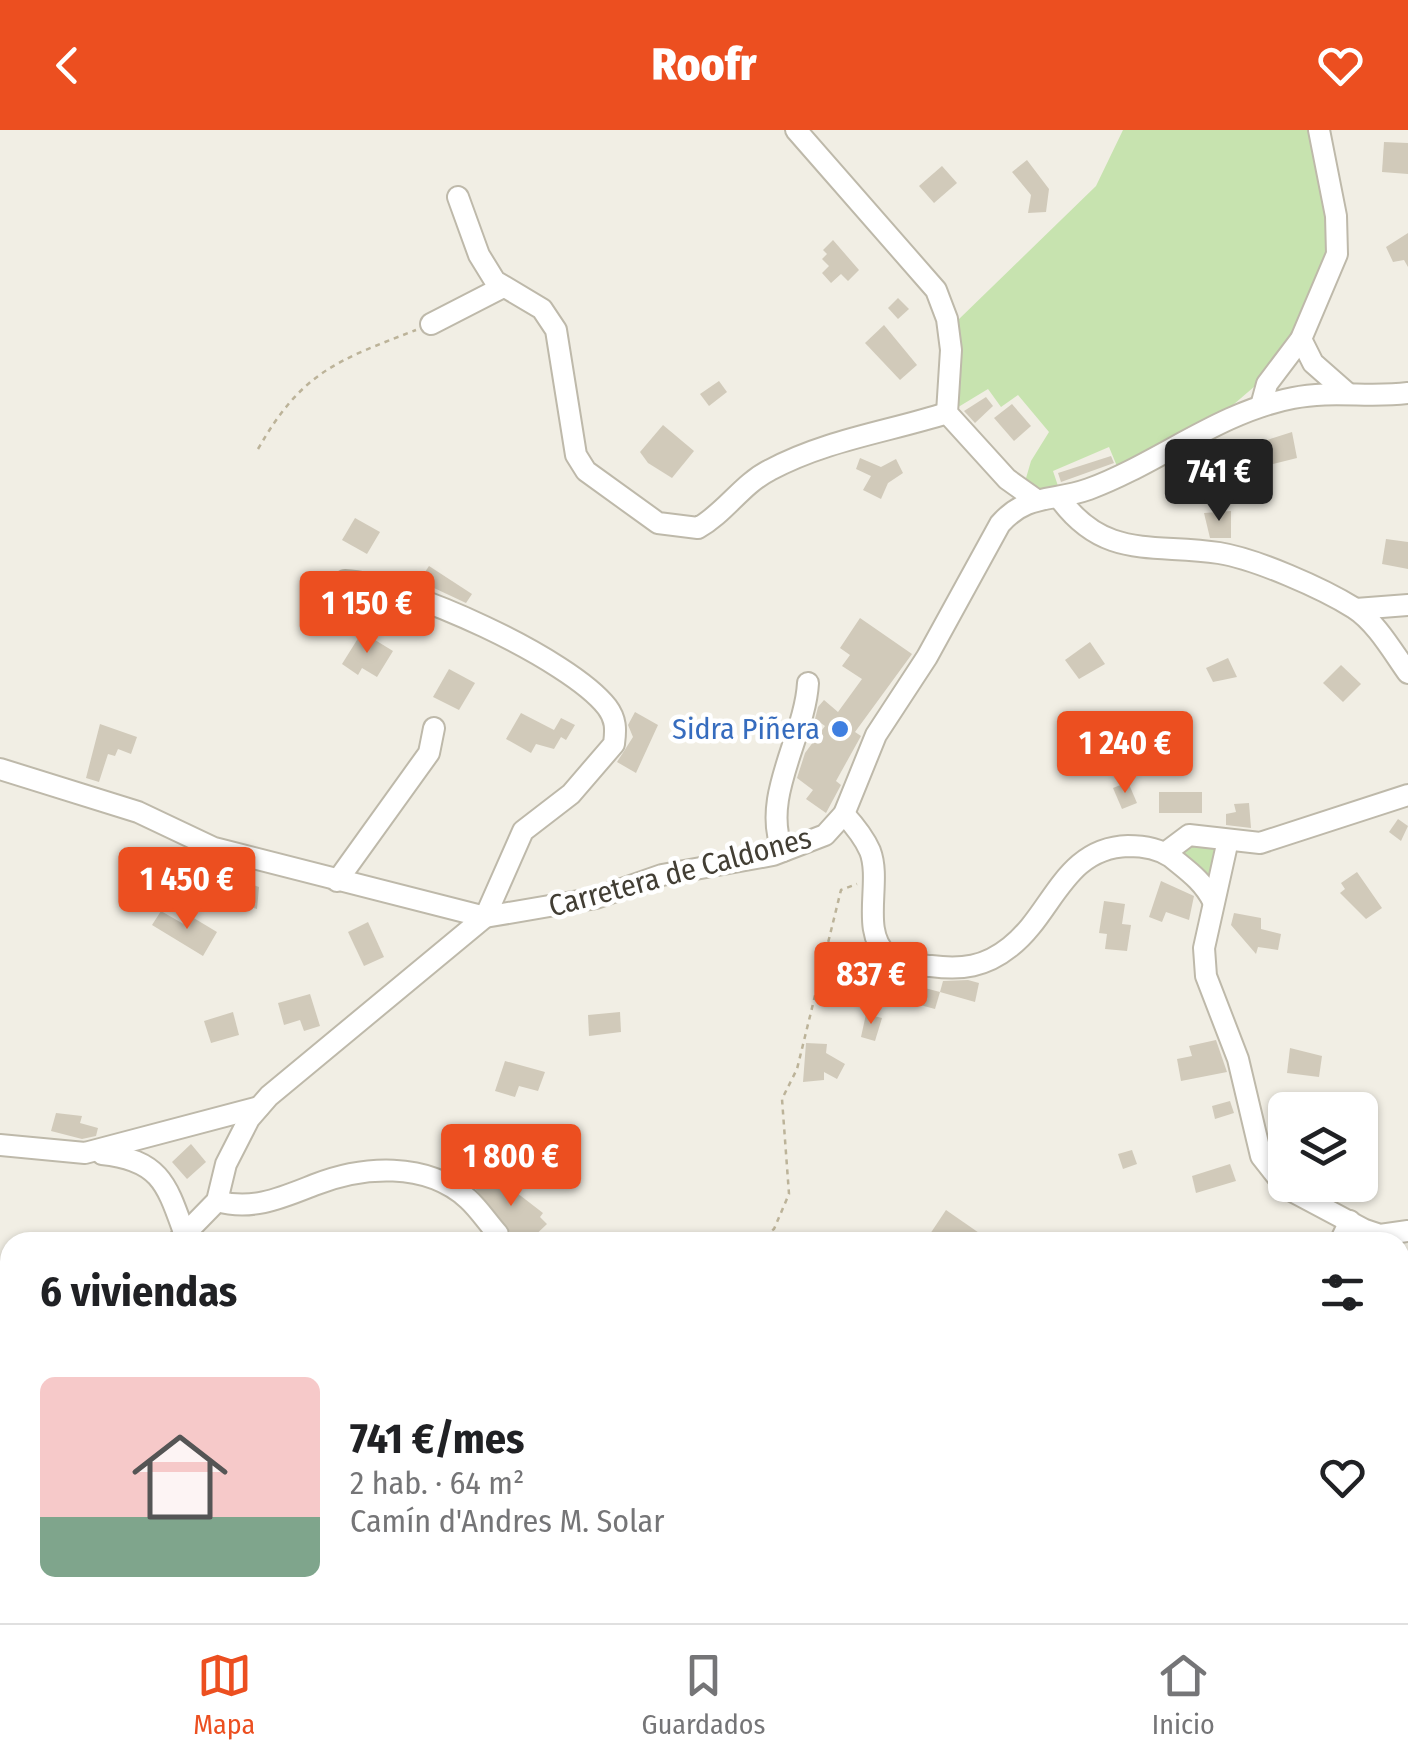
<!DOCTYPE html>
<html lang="es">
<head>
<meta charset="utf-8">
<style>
	:root { --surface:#fff; --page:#f2f2f2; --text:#202124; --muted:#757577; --line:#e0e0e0; --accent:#ec4f20 }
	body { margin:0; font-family:"Fira Sans Condensed",sans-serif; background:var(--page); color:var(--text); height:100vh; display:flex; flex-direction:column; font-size:38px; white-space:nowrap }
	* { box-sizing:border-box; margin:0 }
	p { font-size:32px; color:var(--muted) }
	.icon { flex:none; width:55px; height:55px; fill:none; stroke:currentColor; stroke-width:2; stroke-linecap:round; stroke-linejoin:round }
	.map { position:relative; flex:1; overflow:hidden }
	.panel { position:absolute; left:0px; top:1102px; width:1410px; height:392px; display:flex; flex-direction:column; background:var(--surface); border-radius:30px 30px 0 0; box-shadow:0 2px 8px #0004 }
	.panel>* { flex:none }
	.buttons { position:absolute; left:1268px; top:962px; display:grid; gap:20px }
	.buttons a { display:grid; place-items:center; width:110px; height:110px; border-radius:15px; background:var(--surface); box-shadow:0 2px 8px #0004; font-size:50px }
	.price { position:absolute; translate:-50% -85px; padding:0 22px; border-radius:10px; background:var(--accent); color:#fff; font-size:32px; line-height:65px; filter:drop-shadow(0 2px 5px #0008) }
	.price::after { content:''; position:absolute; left:50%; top:60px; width:30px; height:22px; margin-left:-15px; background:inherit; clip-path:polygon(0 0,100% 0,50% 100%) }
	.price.on { background:#222; color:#fff }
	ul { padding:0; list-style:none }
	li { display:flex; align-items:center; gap:30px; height:250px; padding:0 40px }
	li span { display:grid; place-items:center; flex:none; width:280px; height:200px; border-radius:15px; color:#555 }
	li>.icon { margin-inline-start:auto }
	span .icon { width:120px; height:120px; fill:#fffc; stroke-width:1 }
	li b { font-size:42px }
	h2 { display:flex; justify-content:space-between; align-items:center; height:120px; padding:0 40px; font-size:42px }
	header { display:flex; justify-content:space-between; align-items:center; height:130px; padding:0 40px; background:var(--accent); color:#fff; font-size:45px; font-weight:800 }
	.dock { display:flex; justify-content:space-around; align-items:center; height:140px; border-top:2px solid var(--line); background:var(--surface); font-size:28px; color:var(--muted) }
	.dock a { display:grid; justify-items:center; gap:5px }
	.dock .on { color:var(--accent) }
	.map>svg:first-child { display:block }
</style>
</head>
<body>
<header><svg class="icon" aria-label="back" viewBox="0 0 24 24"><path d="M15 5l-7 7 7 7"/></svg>Roofr<svg class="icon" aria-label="heart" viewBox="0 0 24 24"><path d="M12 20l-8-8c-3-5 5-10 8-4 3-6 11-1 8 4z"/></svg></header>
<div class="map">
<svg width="1408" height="1493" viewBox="0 0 1408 1493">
	<rect width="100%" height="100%" fill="#f1eee4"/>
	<!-- green -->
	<g fill="#c7e3af">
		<path d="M1123 0H1309L1332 116 1294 207 1255 256 1219 287 1119 341 1109 317 1053 341 1060 362 1024 355 1031 331 1049 302 1018 265 1001 277 988 259 955 279 957 191 1096 56Z"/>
		<path d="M1192 711 1223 715 1213 751 1172 720Z"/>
		<path d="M567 1485H756L752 1493H563Z"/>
	</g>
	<!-- building -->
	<g fill="#d1caba">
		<path d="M1384 12 1408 13V44L1382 42Z"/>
		<path d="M1027 30 1049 59 1046 82 1028 83 1031 65 1012 42Z"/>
		<path d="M942 36 957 53 934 73 919 56Z"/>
		<path d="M1408 103V137L1404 130 1393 132 1386 117Z"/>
		<path d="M833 110 859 140 848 151 841 144 831 153 822 143 829 136 822 129 827 124 823 120Z"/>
		<path d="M898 168 909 179 898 189 888 178Z"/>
		<path d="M884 195 917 235 900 250 865 213Z"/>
		<path d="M719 251 727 262 709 276 700 264Z"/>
		<path d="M986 267 993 276 975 293 964 281Z"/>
		<path d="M1012 274 1031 296 1014 311 994 288Z"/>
		<path d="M663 295 694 321 672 348 648 333 640 322Z"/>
		<path d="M1292 302 1297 328 1261 337 1257 322 1266 320 1264 311Z"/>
		<path d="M1111 326 1114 333 1061 352 1058 343Z"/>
		<path d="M860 328 881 337 896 329 903 343 888 353 881 369 863 360 871 346 856 339Z"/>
		<path d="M1231 381V408H1210L1204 383Z"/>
		<path d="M355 388 380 402 367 424 342 410Z"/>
		<path d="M1386 409 1408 412V439L1382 434Z"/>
		<path d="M429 436 472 464 466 473 419 451Z"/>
		<path d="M860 488 912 524 855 602 861 606 836 651 841 655 826 683 806 669 813 660 797 648 805 623 825 596 815 589 818 577 824 570 838 582 862 549 842 536 850 525 840 518Z"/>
		<path d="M362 502 393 521 377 547 362 538 358 545 342 534Z"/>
		<path d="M1090 512 1105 534 1079 549 1065 530Z"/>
		<path d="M1228 528 1237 547 1213 552 1206 538Z"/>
		<path d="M1341 535 1361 554 1343 572 1323 553Z"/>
		<path d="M449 539 475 553 459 580 433 567Z"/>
		<path d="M635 582 658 595 636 643 617 632 633 607 628 595Z"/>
		<path d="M521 583 554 600 561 588 575 595 566 610 561 607 554 619 536 614 531 623 506 609Z"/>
		<path d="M100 594 137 607 131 624 118 619 115 626 108 624 99 652 86 648Z"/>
		<path d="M1128 652 1137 673 1122 679 1113 658Z"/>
		<rect x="1159" y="662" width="43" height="21"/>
		<path d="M1249 673 1251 698 1226 695V684L1236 682 1234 674Z"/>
		<path d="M1398 689 1408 696 1401 711 1389 702Z"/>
		<path d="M1357 742 1382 778 1366 789 1340 763 1345 759 1341 753Z"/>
		<path d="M234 748 259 757 257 779 227 769Z"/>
		<path d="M1161 751 1194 766 1189 790 1166 782 1162 792 1149 787Z"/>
		<path d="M1104 771 1125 774 1122 794 1131 795 1127 821 1105 819 1107 804 1099 803Z"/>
		<path d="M161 781 187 796 192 787 217 802 203 826 152 795Z"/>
		<path d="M1234 783 1261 788V799L1281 804 1278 820 1258 817 1256 824 1231 795Z"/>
		<path d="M368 792 384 827 364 836 348 802Z"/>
		<path d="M968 850 979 853 975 872 940 862 943 851Z"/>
		<path d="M902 852 940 862 935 879 898 869Z"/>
		<path d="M310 864 320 896 304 901 300 890 284 895 278 873Z"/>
		<path d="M233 882 239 905 211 913 204 891Z"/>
		<path d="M620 882 621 902 589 906 588 885Z"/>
		<path d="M866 884 882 888 875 911 861 907Z"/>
		<path d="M1216 910 1227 942 1181 951 1177 929 1192 926 1189 916Z"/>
		<path d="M806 913 827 914 826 923 845 934 837 949 824 942V950L803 952Z"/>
		<path d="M1290 918 1322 926 1319 947 1287 943Z"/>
		<path d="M505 931 545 942 538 961 519 956 515 967 495 961Z"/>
		<path d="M1230 971 1234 983 1215 989 1212 976Z"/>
		<path d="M56 983 82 986 80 993 98 998 96 1006 82 1009 51 1001Z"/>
		<path d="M191 1014 206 1032 187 1049 172 1032Z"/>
		<path d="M1132 1020 1137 1034 1123 1039 1118 1024Z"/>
		<path d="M1230 1034 1236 1051 1196 1063 1192 1046Z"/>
		<path d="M495 1046 543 1083 540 1087 547 1094 528 1112H518L470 1052Z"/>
		<path d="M946 1080 982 1105 977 1112H942L930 1104Z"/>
	</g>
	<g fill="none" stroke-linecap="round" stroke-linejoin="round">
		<!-- minor casing -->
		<g stroke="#beb9aa" stroke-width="24">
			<g id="minor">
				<path d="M796 0 936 160 947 189 951 220 947 283 1007 349 1035 369"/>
				<path d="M458 67 479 125 495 151 542 179 556 200 576 325 586 341 658 393 698 398C725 383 742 354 770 340 826 310 887 302 947 283"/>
				<path d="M431 194 503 157"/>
				<path d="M1301 209 1313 233 1346 262"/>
				<path d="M1261 276 1267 254 1301 209 1337 124 1336 86 1319 0"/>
				<path d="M1060 369C1105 430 1153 413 1219 423 1256 429 1322 458 1354 478 1376 492 1393 522 1408 543"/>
				<path d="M1356 479 1408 475"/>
				<path d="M0 639 138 682 214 718 485 787 596 768 662 745 773 725 825 705 844 684 876 605 927 527 1000 394C1027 363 1053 372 1089 359 1159 333 1219 282 1293 268 1331 260 1370 268 1408 263"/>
				<path d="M844 684C854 695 864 707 870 721 882 752 860 801 887 825 898 835 916 835 931 836 962 840 985 837 1010 817 1053 784 1063 718 1128 716 1143 716 1158 718 1171 727 1188 741 1203 751 1213 771"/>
				<path d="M1228 710 1204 818 1206 846 1238 929 1261 1026 1286 1058 1365 1100 1380 1105 1408 1101"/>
				<path d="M783 721C760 668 805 607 808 553"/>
				<path d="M1165 723 1189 705 1260 713 1408 665"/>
				<path d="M337 751 429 623 434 598"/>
				<path d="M0 1015 85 1023 259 977"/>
				<path d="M102 1024C161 1030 167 1055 185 1105"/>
				<path d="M217 1071C252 1081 281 1068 314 1055 362 1036 426 1031 468 1069 479 1079 488 1093 498 1104"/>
				<path d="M177 1112 217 1071 226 1034 249 989 269 966 485 787 523 701 571 664 614 614C616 599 616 589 607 577 570 529 405 453 345 451"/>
				<path d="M1340 1112 1350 1091"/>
				<path d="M0 1314 10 1299"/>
				<path d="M1400 1324 1408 1329"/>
				<path d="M331 1485 335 1493"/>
			</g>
		</g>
		<!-- path -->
		<g stroke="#bcb399" stroke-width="2.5" stroke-dasharray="5 5" stroke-linecap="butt">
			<path d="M258 319C302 242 336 231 416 200"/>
			<path d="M756 1112 774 1099 789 1064 782 969 797 939 841 760 857 754"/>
			<path d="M608 1493 616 1485"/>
			<path d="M998 1493 1001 1485"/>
		</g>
		<!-- minor -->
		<use href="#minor" stroke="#fff" stroke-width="20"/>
	</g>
	<!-- markers -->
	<circle fill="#3f7fe0" stroke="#fff" stroke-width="4" cx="840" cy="599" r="10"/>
	<g text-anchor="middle" stroke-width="9" stroke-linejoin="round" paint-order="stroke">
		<!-- shop labels -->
		<g font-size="30" fill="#366cbe" stroke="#fff" text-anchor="end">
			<text x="820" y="609">Sidra Piñera</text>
		</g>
		<!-- street labels -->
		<g font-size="30" fill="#423e34" stroke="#fff">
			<text transform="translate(680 742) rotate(-15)" y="10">Carretera de Caldones</text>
		</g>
	</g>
</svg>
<div class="buttons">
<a><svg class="icon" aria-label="layers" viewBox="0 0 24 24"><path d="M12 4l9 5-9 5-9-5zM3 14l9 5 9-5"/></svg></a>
</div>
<b class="price on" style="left:1219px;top:394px">741 €</b>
<b class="price" style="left:367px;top:526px">1 150 €</b>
<b class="price" style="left:1125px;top:666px">1 240 €</b>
<b class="price" style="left:187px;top:802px">1 450 €</b>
<b class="price" style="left:871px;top:897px">837 €</b>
<b class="price" style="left:511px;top:1079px">1 800 €</b>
<section class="panel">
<h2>6 viviendas<svg class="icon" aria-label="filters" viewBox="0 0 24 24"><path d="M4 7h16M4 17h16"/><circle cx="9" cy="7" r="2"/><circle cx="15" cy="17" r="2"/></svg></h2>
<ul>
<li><span style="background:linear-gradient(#f6c9c9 70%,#7fa58c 0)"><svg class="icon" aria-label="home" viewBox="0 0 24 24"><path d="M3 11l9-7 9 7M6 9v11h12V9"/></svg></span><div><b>741 €/mes</b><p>2 hab. · 64 m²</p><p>Camín d'Andres M. Solar</p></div><svg class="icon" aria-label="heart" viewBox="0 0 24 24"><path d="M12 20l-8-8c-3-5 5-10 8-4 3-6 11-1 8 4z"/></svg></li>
</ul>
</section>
</div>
<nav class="dock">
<a class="on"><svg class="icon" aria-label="map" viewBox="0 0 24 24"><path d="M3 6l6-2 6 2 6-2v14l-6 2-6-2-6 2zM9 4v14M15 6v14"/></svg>Mapa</a>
<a><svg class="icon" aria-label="saved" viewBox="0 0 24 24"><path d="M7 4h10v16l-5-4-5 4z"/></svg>Guardados</a>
<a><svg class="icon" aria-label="home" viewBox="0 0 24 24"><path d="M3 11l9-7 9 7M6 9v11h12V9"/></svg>Inicio</a>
</nav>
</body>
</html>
